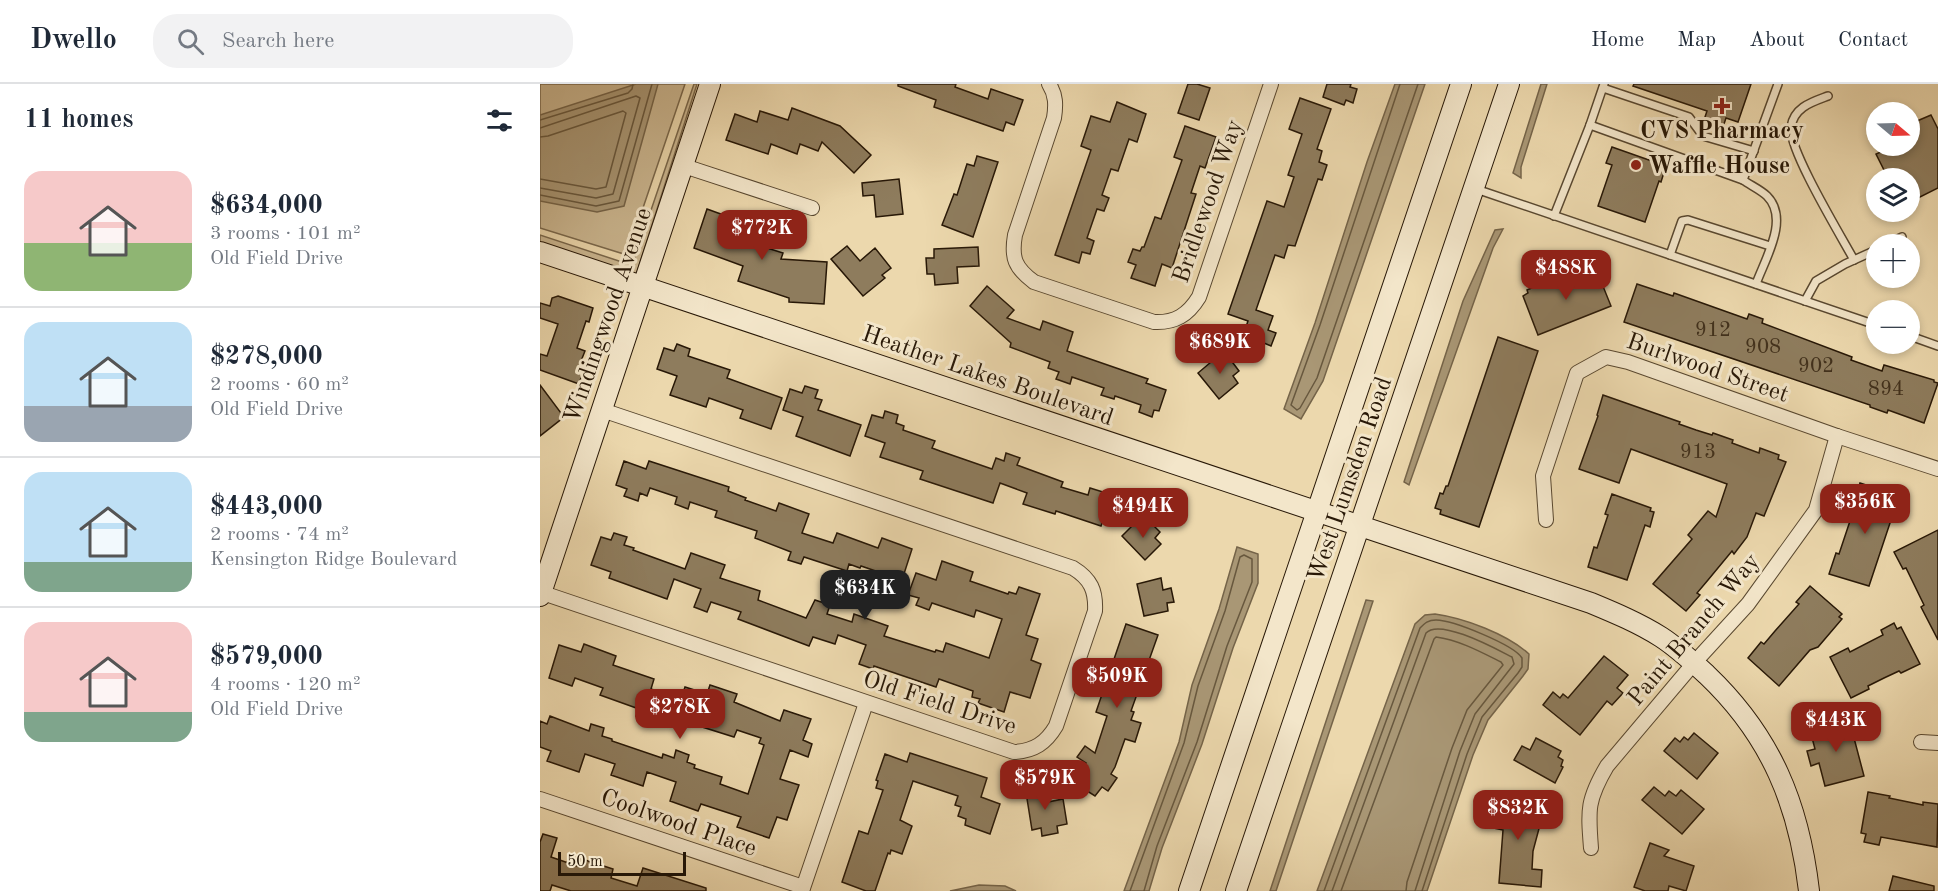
<!DOCTYPE html>
<html lang="en">
<head>
<meta charset="utf-8">
<style>
	:root { --surface:#fff; --page:#f2f2f3; --text:#1f2937; --muted:#747a83; --line:#e0e1e3; --accent:#8f2418 }
	body { margin:0; font-family:"Old Standard TT",serif; background:var(--page); color:var(--text); height:100vh; display:flex; flex-direction:column; font-size:22px; white-space:nowrap }
	* { box-sizing:border-box; margin:0 }
	p { font-size:20px; color:var(--muted) }
	.icon { flex:none; width:33px; height:33px; fill:none; stroke:currentColor; stroke-width:2; stroke-linecap:round; stroke-linejoin:round }
	.map { position:relative; flex:1; overflow:hidden }
	.panel { display:flex; flex-direction:column; background:var(--surface); width:540px }
	.panel>* { flex:none }
	.needle { width:39px; rotate:109deg }
	.controls { position:absolute; left:1326px; top:18px; display:grid; gap:12px }
	.controls a { display:grid; place-items:center; width:54px; height:54px; border-radius:50%; background:var(--surface); box-shadow:0 3px 9px #0003; font-size:30px }
	.scale { position:absolute; left:18px; bottom:15px; width:128px; box-sizing:border-box; padding-left:6px; border:3px solid #281807; border-top:0; font-size:16px; line-height:21px; white-space:nowrap; color:#281807; -webkit-text-stroke:4px #f3e6ca; paint-order:stroke }
	.price { position:absolute; translate:-50% -51px; padding:0 14px; border-radius:12px; background:var(--accent); color:#fff; font-size:20px; line-height:39px; filter:drop-shadow(0 2px 3px #0008) }
	.price::after { content:''; position:absolute; left:50%; top:36px; width:18px; height:14px; margin-left:-9px; background:inherit; clip-path:polygon(0 0,100% 0,50% 100%) }
	.price.active { background:#222; color:#fff }
	ul { padding:0; list-style:none }
	li { display:flex; align-items:center; gap:18px; height:150px; padding:0 24px }
	li+li { border-top:2px solid var(--line) }
	li span { display:grid; place-items:center; flex:none; width:168px; height:120px; border-radius:18px; color:#555 }
	li>.icon { margin-inline-start:auto }
	span .icon { width:72px; height:72px; fill:#fffc; stroke-width:1 }
	li b { font-size:26px }
	h2 { display:flex; justify-content:space-between; align-items:center; height:72px; padding:0 24px; font-size:26px }
	header { display:flex; align-items:center; gap:36px; box-sizing:border-box; height:84px; padding:0 30px; background:var(--surface); border-bottom:2px solid var(--line) }
	header strong { font-size:28px }
	nav { display:flex; gap:33px; margin-inline-start:auto; font-size:21px }
	.search { width:420px; height:54px; background:var(--page); display:flex; align-items:center; gap:15px; box-sizing:border-box; padding:0 21px; border-radius:24px; color:var(--muted); font-size:22px }
	main { display:flex; flex:1; min-height:0 }
	.map>svg:first-child { display:block }
</style>
</head>
<body>
<header>
<strong>Dwello</strong>
<div class="search"><svg class="icon" aria-label="search" viewBox="0 0 24 24"><circle cx="10" cy="10" r="6"/><path d="M15 15l6 6"/></svg>Search here</div>
<nav><a>Home</a><a>Map</a><a>About</a><a>Contact</a></nav>
</header>
<main>
<section class="panel">
<h2>11 homes<svg class="icon" aria-label="filters" viewBox="0 0 24 24"><path d="M4 7h16M4 17h16"/><circle cx="9" cy="7" r="2"/><circle cx="15" cy="17" r="2"/></svg></h2>
<ul>
<li><span style="background:linear-gradient(#f6c9c9 60%,#8fb573 0)"><svg class="icon" aria-label="home" viewBox="0 0 24 24"><path d="M3 11l9-7 9 7M6 9v11h12V9"/></svg></span><div><b>$634,000</b><p>3 rooms · 101 m²</p><p>Old Field Drive</p></div></li>
<li><span style="background:linear-gradient(#bfe0f5 70%,#9aa5b1 0)"><svg class="icon" aria-label="home" viewBox="0 0 24 24"><path d="M3 11l9-7 9 7M6 9v11h12V9"/></svg></span><div><b>$278,000</b><p>2 rooms · 60 m²</p><p>Old Field Drive</p></div></li>
<li><span style="background:linear-gradient(#bfe0f5 75%,#7fa58c 0)"><svg class="icon" aria-label="home" viewBox="0 0 24 24"><path d="M3 11l9-7 9 7M6 9v11h12V9"/></svg></span><div><b>$443,000</b><p>2 rooms · 74 m²</p><p>Kensington Ridge Boulevard</p></div></li>
<li><span style="background:linear-gradient(#f6c9c9 75%,#7fa58c 0)"><svg class="icon" aria-label="home" viewBox="0 0 24 24"><path d="M3 11l9-7 9 7M6 9v11h12V9"/></svg></span><div><b>$579,000</b><p>4 rooms · 120 m²</p><p>Old Field Drive</p></div></li>
</ul>
</section>
<div class="map">
<svg width="1398" height="807" viewBox="0 0 1398 807">
	<rect width="100%" height="100%" fill="#ecd8ad"/>
	<filter id="stains"><feTurbulence type="fractalNoise" baseFrequency=".00333" numOctaves="4"/><feColorMatrix values="0 0 0 0 .2 0 0 0 0 .09 0 0 0 0 .02 0 0 0 .5 -.17"/></filter>
	<radialGradient id="worn" r=".72"><stop offset=".6" stop-color="#630" stop-opacity="0"/><stop offset="1" stop-color="#630" stop-opacity=".3"/></radialGradient>
	<!-- green -->
	<g fill="#cbb791" stroke="#7a684c" stroke-width="1.5">
		<path d="M0 0H145L87 171 0 144Z"/>
		<path d="M154 0H157L96 191 0 159V151L85 179H90L94 176Z"/>
	</g>
	<!-- water -->
	<g fill="#a99775" stroke="#756449" stroke-width="1.5">
		<path d="M96 0H118L84 122 57 128 0 117V31Z"/>
		<path d="M855 0H885L783 297 761 335 744 325 775 239 827 78Z"/>
		<path d="M1001 0H1007L981 83V94L973 89Z"/>
		<path d="M963 145 953 164 869 401 864 398 923 217 955 146Z"/>
		<path d="M697 463 718 470V499L693 564 662 660 622 764 609 807H584L639 658 652 601 679 525Z"/>
		<path d="M826 516 833 517 736 807H730Z"/>
		<path d="M895 530C924 534 967 550 989 570L988 585 983 592 948 636 933 671 887 807H777L875 540 885 531Z"/>
		<path d="M439 801 465 802 476 807H410Z"/>
	</g>
	<g fill="none" stroke-linecap="round" stroke-linejoin="round">
		<!-- shore -->
		<g stroke="#68583e" stroke-width="1.5">
			<path d="M860 0 780 241 751 321 757 326 760 324 777 294 878 0"/>
			<path d="M0 36 88 9 92 5 93 0"/>
			<path d="M0 44 96 12 100 14 73 110 56 114 0 104"/>
			<path d="M0 53 8 52 83 27 86 29 66 103 56 105 0 95"/>
			<path d="M0 111 56 122 79 117 112 0"/>
			<path d="M590 807 644 659 658 602 685 527 700 473 704 471 712 475V498L687 562 657 658 617 762 604 807"/>
			<path d="M784 807 880 544C885 539 888 536 896 536 913 536 974 561 982 574V583L978 589 942 633 927 670 882 807"/>
			<path d="M792 807 886 549C900 534 956 565 972 573L974 580 935 630 920 667 875 807"/>
			<path d="M801 807 894 555 896 553C919 556 941 568 961 578L963 581 927 626 912 664 867 798 866 807"/>
		</g>
	</g>
	<!-- building -->
	<g fill="#8e7c5d" stroke="#281807" stroke-width="1.5">
		<path d="M358 0H416L415 3 448 15 451 5 483 16 474 41 466 38 463 47 394 23 396 16 358 2Z"/>
		<path d="M648 0H657L670 4 659 36 638 29Z"/>
		<path d="M787 0H811L810 3 817 5 813 19 806 16 804 21 783 13Z"/>
		<path d="M1094 0H1211L1198 38 1186 34 1182 46 1163 39 1167 27 1093 2Z"/>
		<path d="M760 14 791 25 777 65 782 67 779 78 787 81 782 96 778 95 755 162 748 161 744 174 735 171 716 226 733 232 728 246 736 249 731 262 724 259 722 264 701 257 708 237 688 230 727 117 744 123 754 93 748 91 762 50 749 45Z"/>
		<path d="M577 18 606 30 597 58 589 55 578 87 571 85 562 111 569 114 564 127 557 125 547 154 554 157 550 170 542 168 539 179 515 171 551 66 541 62 551 32 570 38Z"/>
		<path d="M252 24 300 42 331 71 314 89 282 58 278 67 260 60 257 70 231 60 228 70 186 56 195 30 217 38 220 27 248 36Z"/>
		<path d="M1391 31 1398 45V104L1370 118V94H1348L1336 70 1354 62H1370V54L1374 52 1370 40Z"/>
		<path d="M645 42 676 53 665 84 660 82 651 109 656 110 632 184 622 180 615 202 591 194 596 181 588 178 593 165 600 167 602 163H604L615 133 621 135 642 76 634 73Z"/>
		<path d="M1072 63 1126 82 1121 98 1119 97 1105 138 1058 122 1072 81 1066 79Z"/>
		<path d="M437 72 458 78 433 153 402 141 414 110 417 111 427 80 434 82Z"/>
		<path d="M359 95 363 130 336 133 334 111 323 112 322 99Z"/>
		<path d="M167 125 200 137 197 145 229 156 227 164 243 169 241 175 287 178 284 220 249 218V214L198 197 203 182 154 164Z"/>
		<path d="M307 162 320 177 335 164 351 184 342 191 345 194 323 212 291 175Z"/>
		<path d="M438 163 439 182 417 183 418 199 395 201 394 190H387L386 174H394V165Z"/>
		<path d="M1056 185 1071 222 998 251 983 212 988 209 987 206 1001 200 1002 203 1021 196V198Z"/>
		<path d="M1097 200 1133 212 1134 209 1207 235 1209 230 1223 235 1222 239 1312 273 1311 276 1342 287 1344 281 1394 296V298L1398 299 1384 339 1348 326 1347 329 1330 323V321L1084 238Z"/>
		<path d="M447 202 474 226 467 234 500 246 503 237 533 248 527 267 608 295 606 299 626 306 619 327 614 326 612 333 599 328 601 321 575 312 574 315 561 311 564 304 532 293 530 300 516 295 519 288 508 284 510 278 470 263 471 259 430 222Z"/>
		<path d="M18 212 53 224 49 238 46 237 37 264 45 267 41 277 46 279 39 300 0 286V270L7 272 18 240 0 234V219L10 222 12 214Z"/>
		<path d="M958 253 998 267 939 443 900 430 901 426 895 424 900 409 903 410 906 402H908Z"/>
		<path d="M137 260 150 265 148 272 190 286 187 294 242 314 231 345 200 334 203 326 169 314 166 323 130 311 137 292 117 285 124 264 134 267Z"/>
		<path d="M684 267 699 287 693 292 698 299 679 315 658 289Z"/>
		<path d="M0 301 24 333 0 352Z"/>
		<path d="M265 302 278 306 275 314 282 316 278 326 321 341 310 372 256 352 263 333 243 326 250 305 262 309Z"/>
		<path d="M1063 311 1140 338 1139 340 1156 346 1172 351 1173 349 1193 356 1192 359 1219 369 1220 364 1239 371 1238 375 1246 378 1224 432 1216 429 1207 453 1194 470 1192 467 1168 496 1157 509 1160 511 1146 527 1113 500 1152 455 1148 451 1168 427 1176 433 1187 400 1091 365 1079 399 1039 385 1058 332 1057 331Z"/>
		<path d="M345 327 358 331 356 339 364 342 363 346 395 357 392 364 400 367 452 385 456 374 464 377 466 369 480 374 477 381 523 398 521 403 548 411 550 404 563 408 561 416 569 418 561 442 516 427 515 430 483 420 487 409 460 399 453 419 380 395 383 387 340 373 345 359 325 352 332 331 343 334Z"/>
		<path d="M84 377 106 385 109 377 189 403 188 407 206 414 205 416 236 427 239 419 269 430 262 449 293 459 297 449 338 464 342 454 372 465 362 496 321 482 320 484 309 480 307 487 264 473 261 480 248 476 251 468 215 454 217 447 175 433 177 427 150 418 148 425 135 420 137 413 110 404 107 412 100 409 98 417 84 412 87 405 76 401Z"/>
		<path d="M1320 399 1359 412 1329 502 1289 490 1296 469 1299 470 1316 419H1314Z"/>
		<path d="M1072 410 1111 424 1110 427 1114 428 1110 443 1105 441 1087 496 1048 483 1054 463 1057 464 1068 431 1065 430Z"/>
		<path d="M598 436 605 444 610 438 620 448 615 454 621 460 605 476 582 452Z"/>
		<path d="M1398 446V556L1381 523 1384 521 1366 484 1363 485 1354 468Z"/>
		<path d="M74 449 87 453 84 461 94 464 93 466 145 485 151 469 185 481 180 494 220 507 218 516 266 534 275 516 290 521 287 530 312 538 314 530 348 542 344 552 395 568 396 566 403 568 406 559 449 574 462 535 436 526 434 533 392 519 389 526 376 521 379 514 368 511 376 489 396 496 402 477 433 488 430 497 468 510 469 508 476 510 479 503 500 510 486 551 498 555 491 576 501 580 490 614 470 608 464 628 438 619 440 615 432 613 433 607 399 595 396 603 334 582 333 585 319 580 326 561 298 551 295 560 273 553 269 562 198 535 201 528 171 518 167 528 154 523 161 505 134 495 127 515 69 494 71 488 51 481 61 453 71 456Z"/>
		<path d="M621 494 623 506 631 504 634 518 627 519 628 527 604 532 597 500Z"/>
		<path d="M1270 502 1302 530 1299 533 1302 535 1278 563 1270 566 1239 602 1208 574 1221 558 1224 560 1235 547 1259 520 1256 518Z"/>
		<path d="M1354 539 1357 545 1361 543 1380 580 1361 589 1359 587 1344 594 1328 602 1329 605 1311 614 1290 573 1308 564 1310 568 1343 551 1341 546Z"/>
		<path d="M586 540 618 551 591 627 594 628 591 636 601 639 595 658 585 655 575 683 571 690 577 694 568 707 562 703 555 712 533 698 546 679 537 673 545 662 555 669 567 632 556 628Z"/>
		<path d="M44 560 76 572 73 581 114 595 111 605 141 615 145 603 167 610 170 601 197 610 194 618 240 637 244 626 271 635 263 656 272 660 268 673 250 666 240 695 259 701 254 715 247 736 237 733 229 754 197 743 201 733 161 720 158 727 130 717 136 698 107 688 103 702 71 691 75 680 45 670 39 688 7 677 11 667 0 663V637L7 640 10 632 49 647 51 640 64 644 62 652 72 655V657L122 674 123 670 134 674 136 666 149 671 147 678 155 681 154 684 182 693 180 700 208 710 224 661 219 659 221 654 197 646 194 653 124 631 123 633 112 629 110 637 96 632 99 625 60 611 63 604 35 594 32 602 9 594 19 561 41 568Z"/>
		<path d="M1064 572 1088 591 1077 604 1083 609 1072 621 1067 617 1040 651 1003 621 1013 608 1020 614 1023 610 1028 614Z"/>
		<path d="M1309 635 1324 692 1285 702 1279 679 1271 682 1267 667 1275 665 1270 646Z"/>
		<path d="M1154 649 1178 669 1157 695 1124 667 1135 654 1140 658 1144 653 1148 656Z"/>
		<path d="M996 654 1021 667 1018 673 1023 676 1021 682 1023 683 1015 699 974 676 982 662 990 666Z"/>
		<path d="M370 669 447 694 441 713 460 720 450 750 425 741 426 735 418 732 421 723 415 721 418 712 373 697 360 736 372 742 362 770 351 766 350 770 348 769 335 807H326L302 798 319 747 328 750 343 706 336 704 338 697 336 696 345 670 367 678Z"/>
		<path d="M500 699 503 719 523 715 527 740 517 742 518 749 502 752 501 744 492 746 485 702Z"/>
		<path d="M1114 703 1125 712 1129 707 1136 712 1141 706 1164 725 1142 750 1102 716Z"/>
		<path d="M1328 708 1350 712 1349 714 1383 721V718L1398 720 1397 763 1341 753 1339 761 1324 758 1326 750 1321 749Z"/>
		<path d="M961 710 996 718 992 735 1001 737 993 767 992 785 1002 786 1001 803 959 799 963 746 953 744Z"/>
		<path d="M3 750 17 754 11 773 37 782 39 774 73 785 71 794 97 802 103 784 166 804V807H31L12 801 10 807H0V758Z"/>
		<path d="M1110 759 1129 766 1124 772 1154 782 1146 807 1129 802 1128 807H1105L1094 803Z"/>
		<path d="M1353 792 1394 802V807H1349Z"/>
	</g>
	<g fill="none" stroke-linecap="round" stroke-linejoin="round">
		<!-- lane casing -->
		<g stroke="#594830" stroke-width="10">
			<g id="lane">
				<path d="M1063 4 1149 33 1163 52 1214 67"/>
				<path d="M1288 12C1272 18 1254 23 1251 43 1248 65 1301 152 1314 176"/>
				<path d="M1050 41 1064 0"/>
				<path d="M1203 96C1210 101 1221 106 1227 112 1250 135 1225 175 1216 200"/>
				<path d="M936 105 1336 241"/>
				<path d="M1014 132 1050 41 1203 96 1238 0"/>
				<path d="M1347 160 1362 153"/>
				<path d="M1130 171 1142 137 1148 136 1230 162"/>
				<path d="M1265 217 1276 197 1305 180 1336 166"/>
				<path d="M1370 252 1398 262"/>
			</g>
		</g>
		<!-- street casing -->
		<g stroke="#594830" stroke-width="16">
			<g id="street">
				<path d="M509 0C516 11 516 21 514 34L475 151C471 174 475 184 494 198L614 238C635 239 648 231 659 213L731 0"/>
				<path d="M144 82 272 124"/>
				<path d="M1006 436 1003 392 1037 289 1066 273 1088 278 1297 352 1398 385"/>
				<path d="M0 508 474 668C494 667 506 659 516 642L555 527C556 507 551 495 533 484L62 326"/>
				<path d="M1381 658 1398 659"/>
				<path d="M0 715 263 803"/>
				<path d="M1051 764C1048 726 1047 716 1067 682L1154 579 1208 520 1276 426 1297 352"/>
				<path d="M262 807 326 619"/>
			</g>
		</g>
		<!-- secondary casing -->
		<g stroke="#281807" stroke-width="22">
			<g id="secondary">
				<path d="M0 168 1051 519C1075 529 1099 539 1121 553 1138 564 1153 578 1167 591 1231 652 1259 720 1269 807"/>
				<path d="M0 512 170 0"/>
				<path d="M649 807 921 0"/>
				<path d="M696 807 969 0"/>
			</g>
		</g>
		<!-- lane -->
		<use href="#lane" stroke="#f3e6ca" stroke-width="7"/>
		<!-- street -->
		<use href="#street" stroke="#f3e6ca" stroke-width="14"/>
		<!-- secondary -->
		<use href="#secondary" stroke="#f3e6ca" stroke-width="20"/>
	</g>
	<!-- markers -->
	<g fill="#8f2418" stroke="#f3e6ca" stroke-width="2">
		<path d="M1179 13h6v6h6v6h-6v6h-6v-6h-6v-6h6z"/>
		<circle cx="1096" cy="81" r="6"/>
	</g>
	<g text-anchor="middle" stroke-width="6" stroke-linejoin="round" paint-order="stroke">
		<!-- number labels -->
		<g font-size="21" fill="#42311c">
			<text x="1173" y="252">912</text>
			<text x="1223" y="269">908</text>
			<text x="1276" y="288">902</text>
			<text x="1346" y="311">894</text>
			<text x="1158" y="374">913</text>
		</g>
		<!-- poi labels -->
		<g font-size="24" font-weight="bold" fill="#281807" stroke="#f3e6ca">
			<text x="1182" y="54">CVS Pharmacy</text>
			<text x="1108" y="89" text-anchor="start">Waffle House</text>
		</g>
		<!-- street labels -->
		<g font-size="24" fill="#281807" stroke="#f3e6ca">
			<text transform="translate(667 117) rotate(-71)" y="8">Bridlewood Way</text>
			<text transform="translate(67 231) rotate(-71)" y="8">Windingwood Avenue</text>
			<text transform="translate(1168 283) rotate(19)" y="8">Burlwood Street</text>
			<text transform="translate(448 291) rotate(19)" y="8">Heather Lakes Boulevard</text>
			<text transform="translate(809 395) rotate(-71)" y="8">West Lumsden Road</text>
			<text transform="translate(1153 545) rotate(-50)" y="8">Paint Branch Way</text>
			<text transform="translate(400 618) rotate(18)" y="8">Old Field Drive</text>
			<text transform="translate(139 738) rotate(19)" y="8">Coolwood Place</text>
		</g>
	</g>
	<rect width="100%" height="100%" filter="url(#stains)"/>
	<rect width="100%" height="100%" fill="url(#worn)"/>
</svg>
<div class="controls">
<a><svg class="needle" viewBox="-14 -14 28 28"><path d="M0-13l5 13h-10z" fill="#e53935"/><path d="M0 13l5-13h-10z" fill="#747a83"/></svg></a>
<a><svg class="icon" aria-label="layers" viewBox="0 0 24 24"><path d="M12 4l9 5-9 5-9-5zM3 14l9 5 9-5"/></svg></a>
<a>+</a>
<a>−</a>
</div>
<div class="scale">50 m</div>
<b class="price" style="left:222px;top:177px">$772K</b>
<b class="price" style="left:1026px;top:217px">$488K</b>
<b class="price" style="left:680px;top:291px">$689K</b>
<b class="price" style="left:1325px;top:451px">$356K</b>
<b class="price" style="left:603px;top:455px">$494K</b>
<b class="price active" style="left:325px;top:537px">$634K</b>
<b class="price" style="left:577px;top:625px">$509K</b>
<b class="price" style="left:140px;top:656px">$278K</b>
<b class="price" style="left:1296px;top:669px">$443K</b>
<b class="price" style="left:505px;top:727px">$579K</b>
<b class="price" style="left:978px;top:757px">$832K</b>
</div>
</main>
</body>
</html>
